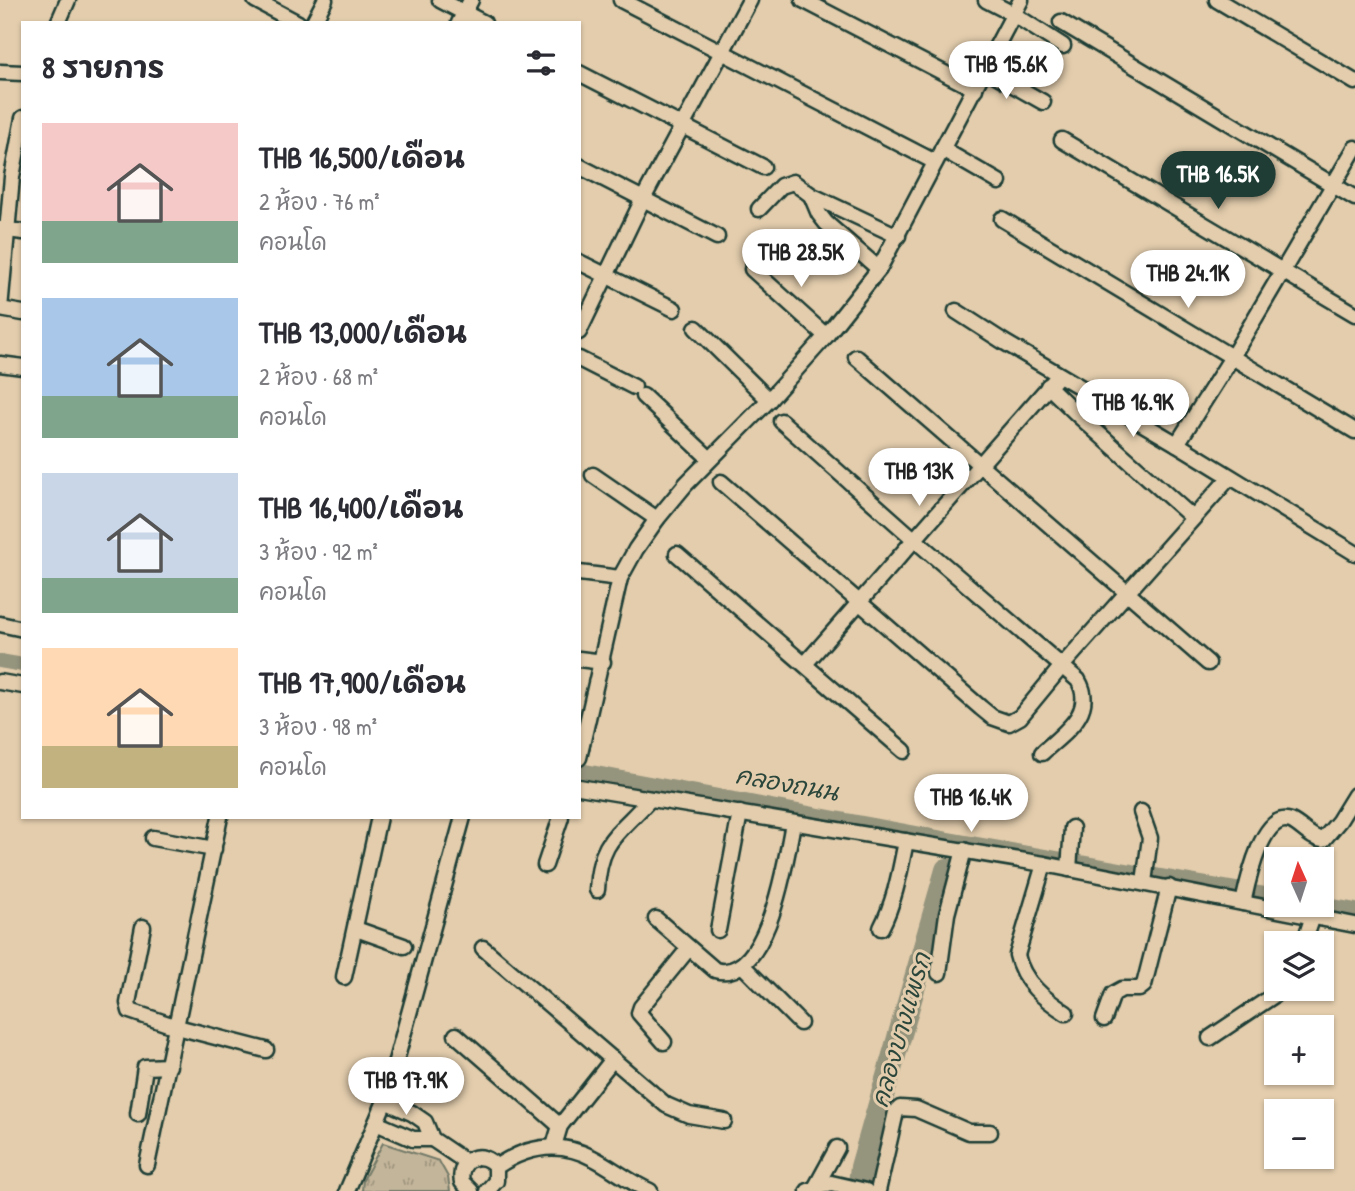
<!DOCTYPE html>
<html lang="th">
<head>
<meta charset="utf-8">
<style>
	:root { --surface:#fff; --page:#f7f7f7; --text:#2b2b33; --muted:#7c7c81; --accent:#1f3d34 }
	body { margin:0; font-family:"Patrick Hand","Playpen Sans Thai",sans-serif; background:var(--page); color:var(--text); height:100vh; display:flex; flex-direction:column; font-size:26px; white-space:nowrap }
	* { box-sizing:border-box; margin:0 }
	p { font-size:23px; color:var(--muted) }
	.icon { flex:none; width:38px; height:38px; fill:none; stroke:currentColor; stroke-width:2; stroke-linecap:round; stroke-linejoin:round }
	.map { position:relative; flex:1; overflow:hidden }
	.details { position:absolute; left:21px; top:21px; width:560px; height:798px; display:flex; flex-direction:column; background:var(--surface); border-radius:0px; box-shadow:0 2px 5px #0004 }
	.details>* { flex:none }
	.needle { width:46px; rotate:357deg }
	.fabs { position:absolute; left:1264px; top:847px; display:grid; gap:14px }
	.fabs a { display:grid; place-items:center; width:70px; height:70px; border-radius:0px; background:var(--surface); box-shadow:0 2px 5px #0004; font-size:35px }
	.price { position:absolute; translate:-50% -60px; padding:0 16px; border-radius:24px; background:#fff; color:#222; font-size:23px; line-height:46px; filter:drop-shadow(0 2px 4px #0008) }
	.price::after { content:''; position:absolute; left:50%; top:42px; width:21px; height:16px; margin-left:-10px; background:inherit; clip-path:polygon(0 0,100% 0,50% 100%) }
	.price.on { background:var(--accent); color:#fff }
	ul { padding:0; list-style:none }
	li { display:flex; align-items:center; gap:21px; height:175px; padding:0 21px }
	li span { display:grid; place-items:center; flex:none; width:196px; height:140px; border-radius:0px; color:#555 }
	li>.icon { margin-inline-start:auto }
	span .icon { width:84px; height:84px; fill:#fffc; stroke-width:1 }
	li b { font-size:30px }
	h2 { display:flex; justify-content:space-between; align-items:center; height:84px; padding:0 21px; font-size:30px }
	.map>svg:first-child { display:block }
</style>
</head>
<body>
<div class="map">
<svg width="1355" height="1191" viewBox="0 0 1355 1191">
	<defs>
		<pattern id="grass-tufts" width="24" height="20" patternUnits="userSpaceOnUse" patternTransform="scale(1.75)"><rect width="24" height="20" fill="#c3b59a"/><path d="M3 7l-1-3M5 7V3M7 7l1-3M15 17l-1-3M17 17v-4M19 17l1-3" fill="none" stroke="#9e947e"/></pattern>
	</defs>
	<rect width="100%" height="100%" fill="#e3cdad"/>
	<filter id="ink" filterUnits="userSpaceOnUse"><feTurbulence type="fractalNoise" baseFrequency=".0143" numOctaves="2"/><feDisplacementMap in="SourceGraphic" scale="14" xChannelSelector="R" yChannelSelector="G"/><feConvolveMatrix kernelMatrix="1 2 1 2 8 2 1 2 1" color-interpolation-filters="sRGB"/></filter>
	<g filter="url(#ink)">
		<!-- grass -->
		<path fill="url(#grass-tufts)" stroke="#717967" stroke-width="2" d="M383 1143 439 1161 448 1177 450 1191H362L363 1180Z"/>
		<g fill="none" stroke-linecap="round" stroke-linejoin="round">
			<!-- canal -->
			<g stroke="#95947d" stroke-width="14">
				<path d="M0 661 23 665"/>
				<path d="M579 770 953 840 1276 896"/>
				<path d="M1321 904 1355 910"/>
			</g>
			<!-- river -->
			<path stroke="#95947d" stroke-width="24" d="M859 1191 862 1167 947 870"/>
			<!-- minor casing -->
			<g stroke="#1f3d34" stroke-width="19">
				<g id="minor">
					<path d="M255 0 298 23"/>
					<path d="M440 0 484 23"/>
					<path d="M621 0 935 162"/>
					<path d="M803 0 975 89"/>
					<path d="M986 0 1013 14 1063 46"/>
					<path d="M1217 0 1355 82"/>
					<path d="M1061 22 1355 198"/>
					<path d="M58 23 68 0"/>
					<path d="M313 23 325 0"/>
					<path d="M459 23 471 0"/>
					<path d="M985 69 1043 102"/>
					<path d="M0 72 23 73"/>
					<path d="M579 73 763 167"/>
					<path d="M23 118 12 177 0 309 23 313"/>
					<path d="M1062 140 1355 314"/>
					<path d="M942 149 999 182"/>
					<path d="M579 166 717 237"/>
					<path d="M811 195 819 214 826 223 879 269"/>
					<path d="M759 209 781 186 793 182 811 195 898 236"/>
					<path d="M1002 219 1355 431"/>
					<path d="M0 229 23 232"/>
					<path d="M579 262 674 309"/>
					<path d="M752 269 826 336"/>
					<path d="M956 311 1004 342 1177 444 1355 553"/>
					<path d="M696 328 769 400"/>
					<path d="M579 332 643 199 750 0"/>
					<path d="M856 357 1208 663"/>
					<path d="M579 359 634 387"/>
					<path d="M0 364 23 367"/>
					<path d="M1048 386 1079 416 1193 518"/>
					<path d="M643 396 710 459"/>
					<path d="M781 421 915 540 1078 680C1097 712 1063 733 1042 753"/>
					<path d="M1177 444 1232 357 1355 148"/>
					<path d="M593 475 657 519"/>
					<path d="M721 482 981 708 992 717 1009 723 1020 717 1062 666 1230 477"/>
					<path d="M677 554 904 751"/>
					<path d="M579 573 620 578"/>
					<path d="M0 624 23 629"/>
					<path d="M579 659 603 662"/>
					<path d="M805 664 1059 375"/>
					<path d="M0 682 23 686"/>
					<path d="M579 758 620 578 636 549 657 519 686 484 769 400 826 336 879 269 1021 0"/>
					<path d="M579 787 1044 864 1355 925"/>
					<path d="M1141 812 1150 838 1144 882"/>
					<path d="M153 838 214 849"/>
					<path d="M1044 864 1017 955C1023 982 1044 999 1066 1013"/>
					<path d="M545 865 561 817"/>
					<path d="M1069 869 1072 828"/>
					<path d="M597 890C599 839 619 834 650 799"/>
					<path d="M1243 903C1247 885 1262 810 1291 821 1302 826 1311 839 1323 840L1339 821 1355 795"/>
					<path d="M656 919 715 970C768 985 786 859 793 823"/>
					<path d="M143 927 128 1003 130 1011 177 1027 266 1050"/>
					<path d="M881 928C895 901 900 871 906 841"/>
					<path d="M356 929 404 946"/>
					<path d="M718 930 740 813"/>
					<path d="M1304 943 1313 916"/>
					<path d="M483 948 666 1105 689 1115 724 1121"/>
					<path d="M743 966 800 1023"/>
					<path d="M939 973 947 914 964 850"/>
					<path d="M344 977 379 817"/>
					<path d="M1104 1019 1113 994 1122 989H1139L1144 985 1169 887"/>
					<path d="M456 1035 560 1126"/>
					<path d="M1210 1038 1273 996 1279 989"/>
					<path d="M664 1042 639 1013 641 1007 689 948"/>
					<path d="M385 1101 412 1113 425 1122 432 1139 466 1162"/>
					<path d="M138 1114 145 1067 169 1066"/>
					<path d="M376 1123 413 1139H432"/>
					<path d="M554 1146 560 1126 613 1059"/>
					<path d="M147 1165 220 817"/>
					<path d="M496 1167C527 1146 559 1140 593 1158 613 1168 630 1183 650 1191"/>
					<path d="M814 1190 837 1148"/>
					<path d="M347 1191 385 1101 463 817"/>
					<path d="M471 1191 462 1182C457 1159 482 1148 496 1167V1181L487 1191"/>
					<path d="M808 1191 831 1183 866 1191"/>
					<path d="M878 1191 896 1112 900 1108 916 1109 969 1132H990"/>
				</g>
			</g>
			<!-- minor -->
			<use href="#minor" stroke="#e3cdad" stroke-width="14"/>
		</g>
	</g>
	<g text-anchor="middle" stroke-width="6" stroke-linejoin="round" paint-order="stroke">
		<!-- water labels -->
		<g font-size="24" font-style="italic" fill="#2b463b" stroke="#e3cdad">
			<text transform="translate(787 784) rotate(10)" y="8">คลองถนน</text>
			<text transform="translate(901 1030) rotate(-74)" y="8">คลองบางแพรก</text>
		</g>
	</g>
</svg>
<div class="fabs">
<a><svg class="needle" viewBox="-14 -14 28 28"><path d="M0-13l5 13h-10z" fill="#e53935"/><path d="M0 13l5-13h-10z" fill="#7c7c81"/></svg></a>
<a><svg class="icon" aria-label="layers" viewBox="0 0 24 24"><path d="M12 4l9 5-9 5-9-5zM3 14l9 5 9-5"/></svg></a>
<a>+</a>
<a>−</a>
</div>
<b class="price" style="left:1006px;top:101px">THB 15.6K</b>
<b class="price on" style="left:1218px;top:211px">THB 16.5K</b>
<b class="price" style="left:801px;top:289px">THB 28.5K</b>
<b class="price" style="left:1188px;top:310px">THB 24.1K</b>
<b class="price" style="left:1133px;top:439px">THB 16.9K</b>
<b class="price" style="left:919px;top:508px">THB 13K</b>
<b class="price" style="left:971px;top:834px">THB 16.4K</b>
<b class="price" style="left:406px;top:1117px">THB 17.9K</b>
<section class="details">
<h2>8 รายการ<svg class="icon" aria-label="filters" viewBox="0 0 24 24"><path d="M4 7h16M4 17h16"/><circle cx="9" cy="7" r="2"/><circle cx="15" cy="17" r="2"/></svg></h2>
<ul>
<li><span style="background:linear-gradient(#f6c9c9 70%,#7fa58c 0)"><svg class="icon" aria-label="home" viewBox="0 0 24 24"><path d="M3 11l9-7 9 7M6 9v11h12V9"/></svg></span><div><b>THB 16,500/เดือน</b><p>2 ห้อง · 76 m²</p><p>คอนโด</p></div></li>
<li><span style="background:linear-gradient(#a9c7e8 70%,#7fa58c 0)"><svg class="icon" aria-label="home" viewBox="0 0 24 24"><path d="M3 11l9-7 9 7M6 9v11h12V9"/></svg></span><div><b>THB 13,000/เดือน</b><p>2 ห้อง · 68 m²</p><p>คอนโด</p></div></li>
<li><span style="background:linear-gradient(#c9d6e8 75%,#7fa58c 0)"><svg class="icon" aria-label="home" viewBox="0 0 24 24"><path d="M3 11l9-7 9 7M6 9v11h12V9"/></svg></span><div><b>THB 16,400/เดือน</b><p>3 ห้อง · 92 m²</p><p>คอนโด</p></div></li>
<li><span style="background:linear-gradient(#ffd9b3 70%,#c2b280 0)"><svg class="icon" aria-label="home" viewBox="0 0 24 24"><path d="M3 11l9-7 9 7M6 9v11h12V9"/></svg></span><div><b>THB 17,900/เดือน</b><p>3 ห้อง · 98 m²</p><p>คอนโด</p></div></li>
</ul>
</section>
</div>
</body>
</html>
